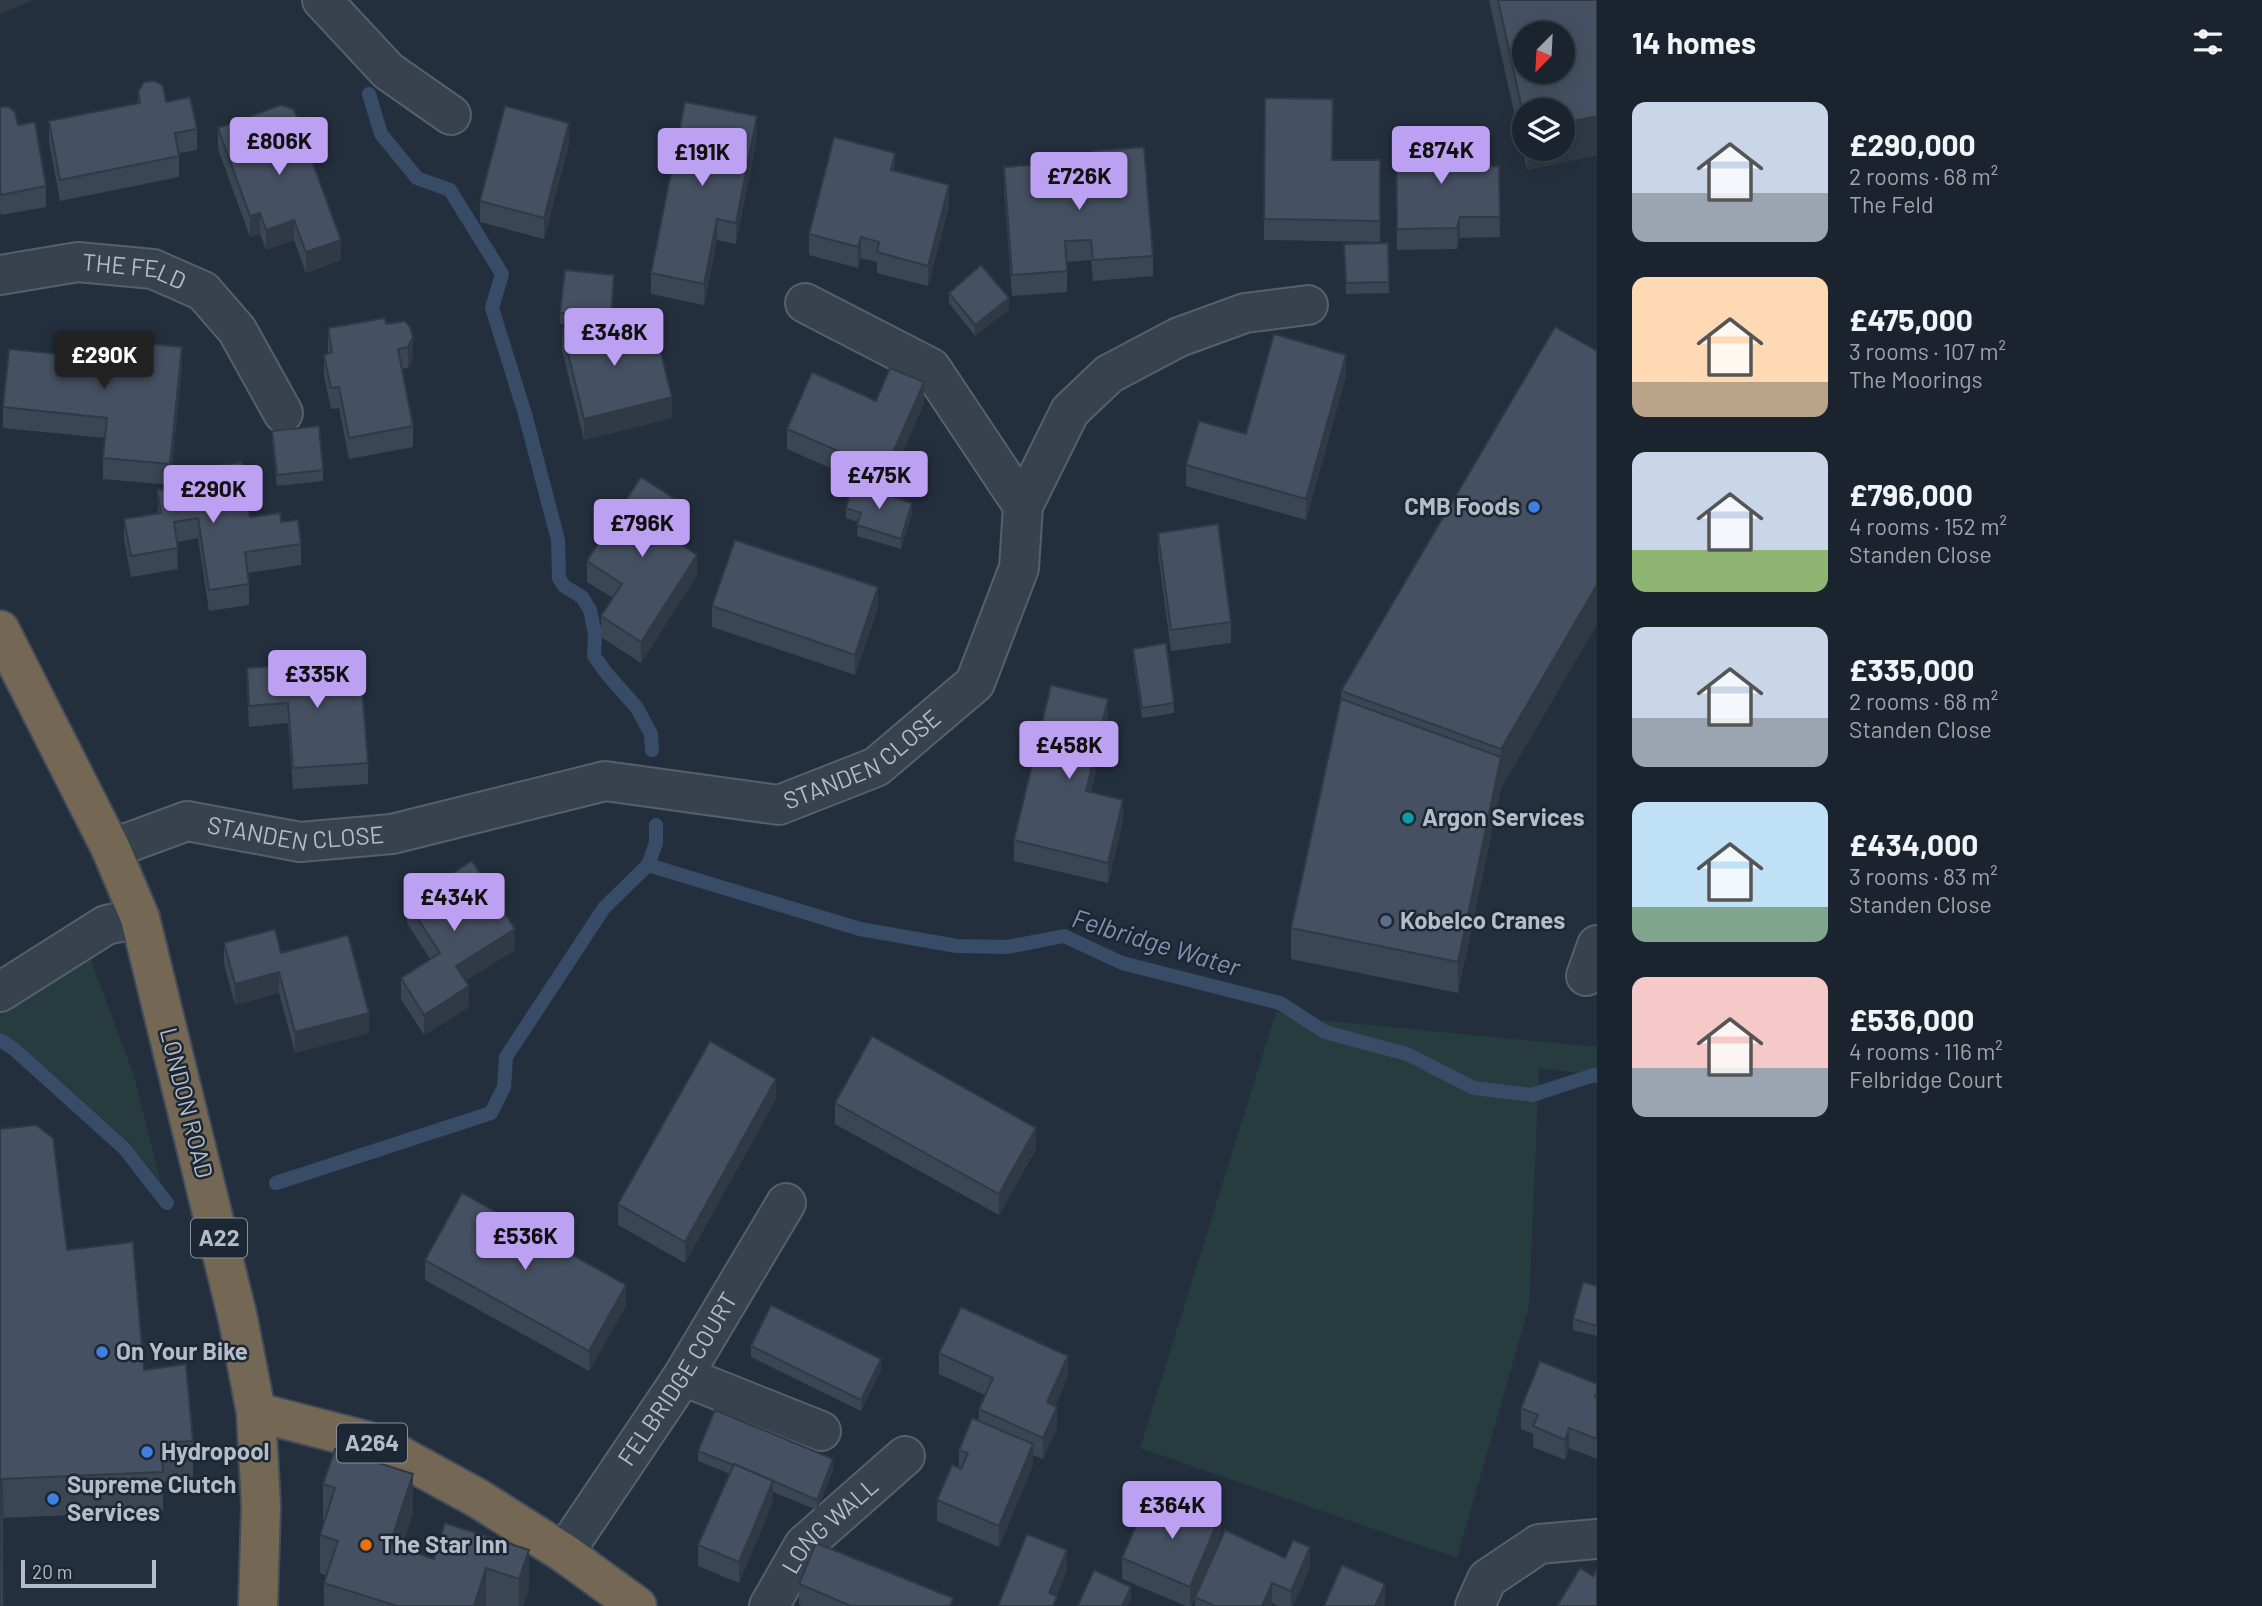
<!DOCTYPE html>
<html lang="en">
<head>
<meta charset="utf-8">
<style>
	:root { --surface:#1b232e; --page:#282f3a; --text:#f1f3f6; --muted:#a0a4aa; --line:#39404a; --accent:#bca0f2 }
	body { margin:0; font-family:Barlow,sans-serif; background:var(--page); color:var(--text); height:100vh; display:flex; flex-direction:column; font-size:26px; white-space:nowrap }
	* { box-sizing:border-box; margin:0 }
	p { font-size:23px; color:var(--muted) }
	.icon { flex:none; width:38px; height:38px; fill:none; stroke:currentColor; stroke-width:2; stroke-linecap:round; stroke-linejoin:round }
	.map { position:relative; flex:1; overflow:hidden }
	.details { display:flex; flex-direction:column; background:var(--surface); width:665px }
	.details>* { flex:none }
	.needle { width:46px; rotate:204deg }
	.controls { position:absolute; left:1512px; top:21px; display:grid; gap:14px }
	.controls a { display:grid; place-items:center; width:63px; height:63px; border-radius:50%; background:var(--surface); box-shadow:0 4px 18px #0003,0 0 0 2px var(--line); font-size:35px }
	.scale { position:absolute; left:21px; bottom:18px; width:135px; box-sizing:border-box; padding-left:7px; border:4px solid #b4bcc9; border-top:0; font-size:19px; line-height:24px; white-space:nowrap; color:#b4bcc9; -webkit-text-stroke:5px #1d2633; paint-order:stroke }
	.price { position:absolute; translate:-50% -60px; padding:0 16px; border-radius:7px; background:var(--accent); color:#111; font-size:23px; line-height:46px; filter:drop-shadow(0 2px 4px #0008) }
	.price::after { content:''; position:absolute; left:50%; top:42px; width:21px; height:16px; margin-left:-10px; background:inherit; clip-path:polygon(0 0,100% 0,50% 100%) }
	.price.on { background:#222; color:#fff }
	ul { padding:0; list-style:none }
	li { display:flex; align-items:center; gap:21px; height:175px; padding:0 35px }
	li span { display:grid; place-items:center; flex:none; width:196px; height:140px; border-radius:14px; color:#555 }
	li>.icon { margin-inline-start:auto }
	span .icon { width:84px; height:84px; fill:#fffc; stroke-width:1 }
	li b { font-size:30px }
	h2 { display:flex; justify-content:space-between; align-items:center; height:84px; padding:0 35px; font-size:30px }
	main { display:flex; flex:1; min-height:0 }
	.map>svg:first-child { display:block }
</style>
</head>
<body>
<main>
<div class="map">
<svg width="1597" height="1606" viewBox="0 0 1597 1606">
	<rect width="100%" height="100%" fill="#242f3e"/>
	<!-- green -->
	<g fill="#263c3f">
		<path d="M90 957 133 1073 161 1183 129 1142 18 1043 0 1031V1013Z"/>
		<path d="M1276 1012 1318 1020 1597 1047V1075L1539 1068 1529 1306 1457 1558 1140 1448Z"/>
	</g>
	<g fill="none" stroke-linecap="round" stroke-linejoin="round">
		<!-- stream -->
		<g stroke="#394c67" stroke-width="14">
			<path d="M369 94 381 134 417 178 450 190 502 274 492 308 525 414 558 540 559 578 564 586 582 597 590 610 595 634 594 656 607 674 637 708 651 734 652 750"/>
			<path d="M656 825V843L648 865 860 929 957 946 1007 947 1064 936 1122 963 1280 1003 1325 1032 1407 1054 1474 1088 1532 1095 1594 1075 1597 1076"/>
			<path d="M0 1040 14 1049 124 1148 167 1203"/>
			<path d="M276 1183 491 1113 504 1087 506 1057 604 908 648 865"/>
		</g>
		<!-- minor casing -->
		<g stroke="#565f6c" stroke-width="42">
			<g id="minor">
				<path d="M322 0 388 71 451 115"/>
				<path id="s1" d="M0 275 78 262 153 269 203 291 237 330 283 413"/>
				<path d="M805 303 931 368 1023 506"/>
				<path id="s2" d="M111 849 187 821 300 842 392 834 605 781 779 805 876 767 975 683 1019 568 1023 506 1070 411 1109 374 1179 337 1245 313 1308 305"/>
				<path d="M1586 976 1597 945"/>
				<path d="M0 992 106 925 140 918"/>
				<path d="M683 1376 821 1431"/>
				<path id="s3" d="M564 1553 683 1376 786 1203"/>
				<path id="s4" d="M769 1606 804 1545 905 1456"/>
				<path d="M1475 1606 1487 1579 1539 1544 1597 1539"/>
			</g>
		</g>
		<!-- highway casing -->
		<g stroke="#434c59" stroke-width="42">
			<g id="highway">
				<path d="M0 630 111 849 140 918 238 1319 256 1412 261 1506 258 1606"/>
				<path d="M256 1412 364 1440 384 1447 479 1499 564 1553 637 1606"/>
			</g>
		</g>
		<!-- minor -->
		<use href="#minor" stroke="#38414e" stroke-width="38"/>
		<!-- highway -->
		<use href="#highway" stroke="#746855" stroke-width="38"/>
	</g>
	<!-- wall -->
	<g fill="#3b4654" fill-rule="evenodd">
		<path d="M1489 0H1597V155L1527 170ZM1524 110 1563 149H1524Z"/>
		<path d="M138 92 166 102 197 129V150L179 153V177L60 201 49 142V121L138 104Z"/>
		<path d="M1265 98 1332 160H1380V242L1264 240Z"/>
		<path d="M0 107 18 125 46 186V207L1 215 0 210Z"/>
		<path d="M218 128 298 138 295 149 291 150 294 159 341 260 306 273 294 240 266 250 260 234 250 237 218 149Z"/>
		<path d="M757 137 736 244 717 240 704 305 651 294V273Z"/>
		<path d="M1396 139 1456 167 1499 166 1500 237 1460 238 1457 249 1397 250Z"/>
		<path d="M569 144 544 239 480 222V201Z"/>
		<path d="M1091 151 1153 256V276L1093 281 1091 260 1067 262V292L1012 296 1004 188V167L1060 190 1092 188Z"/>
		<path d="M895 171 949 206 928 286 877 273V262L861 258 858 268 809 255V234Z"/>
		<path d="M1388 243 1389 293 1346 294 1344 244Z"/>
		<path d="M614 285 612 316 624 346 672 418 584 440 562 350V329L577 325 560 324V313Z"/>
		<path d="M949 293 1009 309 975 336 949 303Z"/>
		<path d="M405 321 413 358 408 368 402 369 413 426V447L349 459 339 408 331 409 324 376V355L328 353V328L386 324Z"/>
		<path d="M1597 351V624L1501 788 1458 993 1291 959V928L1341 699V691Z"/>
		<path d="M182 368 170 485 103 479V458L105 438 3 428V407Z"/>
		<path d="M1346 376 1306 520 1186 486V465L1246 434Z"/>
		<path d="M876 401 924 403 885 492 787 449V429Z"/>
		<path d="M272 431 323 470V481L277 486 272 442Z"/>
		<path d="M198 469 250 517 281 522 301 544V565L248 573 249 584V605L209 611 198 538 177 542 178 569 131 577 124 539V519L158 513 157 490 198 484Z"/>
		<path d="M846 508 912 513 901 549 857 536 858 522 846 518Z"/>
		<path d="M678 515 681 538 678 542 697 575 641 663 601 637V616L613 598 587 582V561Z"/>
		<path d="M1158 533 1231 622V643L1171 651 1158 553Z"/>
		<path d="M712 606 878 608 855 675 712 627Z"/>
		<path d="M1133 649 1174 703V713L1142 718 1133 659Z"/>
		<path d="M247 668 368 763V784L293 789 288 723 249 727 247 689Z"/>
		<path d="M1108 720 1091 792 1123 821 1108 883 1014 861V840Z"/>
		<path d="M407 902 515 950 465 981 469 1007 424 1035 401 999V978L430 959 407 923Z"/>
		<path d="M224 943 281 953 369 1033 295 1053 279 993 235 1005 224 964Z"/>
		<path d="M776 1099 685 1263 618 1225V1204Z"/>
		<path d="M835 1103 1036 1149 999 1215 835 1124Z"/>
		<path d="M0 1129 67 1250 144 1370 193 1441V1480L163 1482V1511L2 1518Z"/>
		<path d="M425 1260 626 1306 589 1371 425 1280Z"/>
		<path d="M1597 1286V1336L1573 1330V1319Z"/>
		<path d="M751 1346 881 1370 861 1411 751 1357Z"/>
		<path d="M939 1353 1068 1377 1055 1406 1057 1428 1043 1459 1033 1455V1465L999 1547 937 1521V1500L959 1469V1450L979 1421V1409L985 1395 939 1374Z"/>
		<path d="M1597 1384V1459L1569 1448 1565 1460 1533 1447V1434L1521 1429V1408Z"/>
		<path d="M698 1451 833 1470 817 1510 773 1492V1502L739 1583 698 1566V1545L730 1474 698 1461Z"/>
		<path d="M323 1484 413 1513 401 1548 434 1559 529 1550V1589L523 1606H324V1583L327 1576 320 1573V1535L323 1523Z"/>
		<path d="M1221 1535 1198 1589 1285 1558 1310 1568 1293 1606H1278L1272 1603 1271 1606H1195V1597L1191 1606H1186L1122 1579V1558Z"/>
		<path d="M799 1584 953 1606H802L799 1605Z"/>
	</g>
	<!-- shaded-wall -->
	<g fill="#303945">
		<path d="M0 0H34L0 14Z"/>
		<path d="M757 116V137L736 244V223Z"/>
		<path d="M1597 116V155L1527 170V149H1563V123Z"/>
		<path d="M298 118V138L295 149 285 152V131Z"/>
		<path d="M569 123V144L544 239V218Z"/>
		<path d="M895 153V174L891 170Z"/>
		<path d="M949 185V206L928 286V266Z"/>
		<path d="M260 213V234L250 237V216Z"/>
		<path d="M1460 217V238L1457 249V228Z"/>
		<path d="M717 219V240L704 305V284Z"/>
		<path d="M294 220V240L266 250V230Z"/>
		<path d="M861 237V258L858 268V247Z"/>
		<path d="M341 240V260L306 273V252Z"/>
		<path d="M1009 298V309L975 336V325Z"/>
		<path d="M413 337V358L408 368V347Z"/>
		<path d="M182 347V368L170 485V464Z"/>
		<path d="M1346 355V376L1306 520V499Z"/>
		<path d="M924 382V403L885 492V471Z"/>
		<path d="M672 397V418L584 440V419Z"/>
		<path d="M678 501V521L681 517V538L669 557V536L672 511Z"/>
		<path d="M912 503V513L901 549V539Z"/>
		<path d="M697 555V575L641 663V642Z"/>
		<path d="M1597 585V624L1501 788 1458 993V962L1501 757V749Z"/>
		<path d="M878 587V608L855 675V655Z"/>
		<path d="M1108 699V720L1086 812V791Z"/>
		<path d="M1123 800V821L1108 883V863Z"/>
		<path d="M515 929V950L456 986V966Z"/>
		<path d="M279 972V993L235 1005V984Z"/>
		<path d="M469 986V1007L424 1035V1015Z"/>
		<path d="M369 1013V1033L295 1053V1032Z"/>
		<path d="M776 1079V1099L685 1263V1242Z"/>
		<path d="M1036 1128V1149L999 1215V1194Z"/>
		<path d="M626 1285V1306L589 1371V1351Z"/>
		<path d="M1068 1356V1377L1047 1423V1402Z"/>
		<path d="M881 1359V1370L861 1411V1400Z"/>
		<path d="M1057 1407V1428L1043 1459V1438Z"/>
		<path d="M1569 1428V1448L1565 1460V1440Z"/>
		<path d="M1033 1444V1465L999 1547V1526Z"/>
		<path d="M833 1459V1470L817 1510V1500Z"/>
		<path d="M413 1474V1513L390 1583V1544Z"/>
		<path d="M773 1481V1502L739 1583V1562Z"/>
		<path d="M1221 1514V1535L1190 1606V1587Z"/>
		<path d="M1310 1547V1568L1293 1606H1291V1591Z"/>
		<path d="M529 1550V1589L523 1606H519V1579Z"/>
		<path d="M1067 1550V1571L1053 1606 1049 1593Z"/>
		<path d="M486 1568V1606H474Z"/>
		<path d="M1272 1583V1603L1271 1606H1262Z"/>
		<path d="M1385 1584V1605L1384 1606H1376Z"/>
		<path d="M1131 1587V1598L1127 1606H1122Z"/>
	</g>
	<!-- building -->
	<g fill="#455162" stroke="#303945" stroke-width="2" fill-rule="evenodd">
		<path d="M1498 0H1597V116L1563 123V110H1524V118ZM1524 33H1563V72H1524Z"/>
		<path d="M155 81 163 86 166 102 190 97 197 129 175 133 179 156 60 180 49 121 140 103 138 92 144 82Z"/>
		<path d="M1265 98 1333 99 1332 160H1380V221L1264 219Z"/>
		<path d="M685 102 757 116 736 223 717 219 704 284 651 273Z"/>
		<path d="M281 105 293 109 298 118 295 128 285 131 294 159 308 150 341 240 306 252 294 220 266 230 260 213 250 216 218 128Z"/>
		<path d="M505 106 569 123 544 218 480 201Z"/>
		<path d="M0 107H9L15 112 18 125 35 122 46 186 1 195 0 189Z"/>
		<path d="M834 137 895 153 891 170 949 185 928 266 877 252 879 242 861 237 858 247 809 234Z"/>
		<path d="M1455 138 1456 167 1499 166 1500 217H1460L1457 228 1397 229 1396 139Z"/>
		<path d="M1144 147 1153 256 1093 260 1091 240 1065 241 1067 271 1012 275 1004 167 1058 163 1060 190 1093 188 1091 151Z"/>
		<path d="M1388 243 1389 282 1346 283 1344 244Z"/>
		<path d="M981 265 1009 298 975 325 949 293Z"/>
		<path d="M565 270 614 275 611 317 607 318 560 313Z"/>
		<path d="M616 315 624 346 657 338 672 397 584 419 562 329Z"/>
		<path d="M385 318 386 324 405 321 410 327 413 337 408 347 398 349 413 426 349 438 339 387 331 388 324 355 332 352 328 328Z"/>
		<path d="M1555 327 1597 351V585L1501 749 1341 691Z"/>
		<path d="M1274 334 1346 355 1306 499 1186 465 1199 421 1246 434Z"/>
		<path d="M60 335 182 347 170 464 103 458 107 418 3 407 9 349 58 354Z"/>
		<path d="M890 368 924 382 885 471 787 429 812 372 876 401Z"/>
		<path d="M319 426 323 470 277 475 272 431Z"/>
		<path d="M242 462 250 517 280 513 281 522 298 520 301 544 245 552 249 584 209 590 198 518 174 522 178 548 131 556 124 519 161 513 157 490 200 483 198 469Z"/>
		<path d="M641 477 678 501 672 511 681 517 669 536 697 555 641 642 601 616 622 584 587 561Z"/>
		<path d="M853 484 912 503 901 539 857 525 861 513 846 508Z"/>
		<path d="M1218 524 1231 622 1171 630 1158 533Z"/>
		<path d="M735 540 878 587 855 655 712 606Z"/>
		<path d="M1166 643 1174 703 1142 708 1133 649Z"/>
		<path d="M360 661 368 763 293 768 288 703 249 706 247 668Z"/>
		<path d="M1051 685 1108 699 1086 791 1123 800 1108 863 1014 840Z"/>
		<path d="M1341 699 1501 757 1458 962 1291 928Z"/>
		<path d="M472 861 515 929 456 966 469 986 424 1015 401 978 440 953 407 902Z"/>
		<path d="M275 929 281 953 348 935 369 1013 295 1032 279 972 235 984 224 943Z"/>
		<path d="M872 1036 1036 1128 999 1194 835 1103Z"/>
		<path d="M710 1041 776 1079 685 1242 618 1204Z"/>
		<path d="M36 1125 53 1138 67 1250 133 1242 144 1370 186 1364 193 1441 161 1443 163 1472 2 1479 3 1606H0V1129Z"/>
		<path d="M462 1193 626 1285 589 1351 425 1260Z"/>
		<path d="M1583 1282 1597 1286V1326L1573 1319Z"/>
		<path d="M771 1305 881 1359 861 1400 751 1346Z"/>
		<path d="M961 1307 1068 1356 1047 1402 1057 1407 1043 1438 979 1409 993 1378 939 1353Z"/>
		<path d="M1540 1361 1597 1384V1392L1595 1397 1597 1398V1439L1569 1428 1565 1440 1533 1426 1538 1415 1521 1408Z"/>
		<path d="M715 1410 833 1459 817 1500 734 1464 733 1465 698 1451Z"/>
		<path d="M972 1418 1033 1444 999 1526 937 1500 952 1465 961 1469 968 1453 959 1450Z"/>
		<path d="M335 1449 413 1474 390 1544 434 1559 445 1523 529 1550 519 1579 486 1568 474 1606H397L324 1583 338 1541 320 1535 335 1488 323 1484Z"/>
		<path d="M734 1464 773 1481 739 1562 698 1545Z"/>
		<path d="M1147 1500 1187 1517 1193 1502 1221 1514 1190 1587 1122 1558Z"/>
		<path d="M1225 1530 1285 1558 1293 1540 1310 1547 1291 1591 1272 1583 1262 1606H1215L1195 1597Z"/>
		<path d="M1027 1534 1067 1550 1049 1593 1057 1596 1053 1606H998Z"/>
		<path d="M816 1543 953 1598 950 1606H851L799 1584Z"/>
		<path d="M1342 1565 1385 1584 1376 1604 1380 1606H1324Z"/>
		<path d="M1580 1568 1593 1576 1597 1569V1606H1557Z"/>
		<path d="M1094 1570 1131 1587 1122 1606H1080L1078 1605Z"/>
	</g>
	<!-- markers -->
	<g fill="#3f7fe0" stroke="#1d2633" stroke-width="2.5">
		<circle cx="1534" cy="507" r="7"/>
		<circle cx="102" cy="1352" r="7"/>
		<circle cx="147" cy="1452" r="7"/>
		<circle cx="53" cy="1499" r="7"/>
	</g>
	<circle fill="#0f9aa8" stroke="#1d2633" stroke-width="2.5" cx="1408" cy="818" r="7"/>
	<circle fill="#5c6f8a" stroke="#1d2633" stroke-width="2.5" cx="1386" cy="921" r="7"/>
	<circle fill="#e8710a" stroke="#1d2633" stroke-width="2.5" cx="366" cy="1545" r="7"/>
	<g text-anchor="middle" stroke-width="5" stroke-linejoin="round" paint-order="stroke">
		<!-- shield labels -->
		<g fill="#1d2633" stroke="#878f9c" stroke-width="2">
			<rect x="191" y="1218.5" width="56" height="39" rx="5"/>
			<rect x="337" y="1423.5" width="70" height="39" rx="5"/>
		</g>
		<g font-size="23" font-weight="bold" fill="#b4bcc9">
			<text x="219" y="1246">A22</text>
			<text x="372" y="1451">A264</text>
		</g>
		<!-- street labels -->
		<g font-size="24" fill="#b4bcc9" stroke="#1d2633">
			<text dy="8" stroke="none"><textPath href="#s1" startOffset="136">THE FELD</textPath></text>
			<text dy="8" stroke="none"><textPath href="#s2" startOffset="779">STANDEN CLOSE</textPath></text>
			<text dy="8" stroke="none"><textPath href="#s2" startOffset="191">STANDEN CLOSE</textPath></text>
			<text transform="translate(186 1103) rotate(76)" y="8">LONDON ROAD</text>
			<text dy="8" stroke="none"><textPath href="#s3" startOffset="208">FELBRIDGE COURT</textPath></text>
			<text dy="8" stroke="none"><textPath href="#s4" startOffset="102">LONG WALL</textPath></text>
		</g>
		<!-- poi labels -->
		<g font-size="24" font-weight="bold" fill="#b4bcc9" stroke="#1d2633" text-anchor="start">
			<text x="1520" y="515" text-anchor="end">CMB Foods</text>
			<text x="1422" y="826">Argon Services</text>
			<text x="1400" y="929">Kobelco Cranes</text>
			<text x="116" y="1360">On Your Bike</text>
			<text x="161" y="1460">Hydropool</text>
			<text x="67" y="1493">Supreme Clutch<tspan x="67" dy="28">Services</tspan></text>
			<text x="380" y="1553">The Star Inn</text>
		</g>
		<!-- water labels -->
		<g font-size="26" font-style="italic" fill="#7c92b1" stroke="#1d2633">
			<text transform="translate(1156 943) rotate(17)" y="9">Felbridge Water</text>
		</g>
	</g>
</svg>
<div class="controls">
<a><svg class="needle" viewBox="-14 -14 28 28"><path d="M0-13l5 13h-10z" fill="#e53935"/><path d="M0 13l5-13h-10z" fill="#a0a4aa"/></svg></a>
<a><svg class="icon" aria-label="layers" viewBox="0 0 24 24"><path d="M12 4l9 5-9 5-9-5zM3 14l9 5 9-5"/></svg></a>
</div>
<div class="scale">20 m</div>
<b class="price" style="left:279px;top:177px">£806K</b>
<b class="price" style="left:1441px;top:186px">£874K</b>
<b class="price" style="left:702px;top:188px">£191K</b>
<b class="price" style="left:1079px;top:212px">£726K</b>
<b class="price" style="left:614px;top:368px">£348K</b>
<b class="price on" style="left:104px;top:391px">£290K</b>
<b class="price" style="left:879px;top:511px">£475K</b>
<b class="price" style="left:213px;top:525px">£290K</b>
<b class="price" style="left:642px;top:559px">£796K</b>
<b class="price" style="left:317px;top:710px">£335K</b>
<b class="price" style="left:1069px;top:781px">£458K</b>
<b class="price" style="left:454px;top:933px">£434K</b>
<b class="price" style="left:525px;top:1272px">£536K</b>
<b class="price" style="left:1172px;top:1541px">£364K</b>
</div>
<section class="details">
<h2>14 homes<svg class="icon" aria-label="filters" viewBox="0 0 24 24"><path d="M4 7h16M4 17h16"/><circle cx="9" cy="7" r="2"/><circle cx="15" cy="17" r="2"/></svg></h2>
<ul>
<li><span style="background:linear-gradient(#c9d6e8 65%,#9aa5b1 0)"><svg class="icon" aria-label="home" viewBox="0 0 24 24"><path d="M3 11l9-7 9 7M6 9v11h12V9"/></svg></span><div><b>£290,000</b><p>2 rooms · 68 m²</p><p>The Feld</p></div></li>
<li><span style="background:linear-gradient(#ffd9b3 75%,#b9a48a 0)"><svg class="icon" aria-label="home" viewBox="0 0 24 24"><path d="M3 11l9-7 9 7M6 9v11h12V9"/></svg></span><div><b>£475,000</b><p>3 rooms · 107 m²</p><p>The Moorings</p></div></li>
<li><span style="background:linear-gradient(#c9d6e8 70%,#8fb573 0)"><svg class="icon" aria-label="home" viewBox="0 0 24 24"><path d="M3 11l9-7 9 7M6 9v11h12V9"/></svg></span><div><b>£796,000</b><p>4 rooms · 152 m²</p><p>Standen Close</p></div></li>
<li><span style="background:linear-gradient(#c9d6e8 65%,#9aa5b1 0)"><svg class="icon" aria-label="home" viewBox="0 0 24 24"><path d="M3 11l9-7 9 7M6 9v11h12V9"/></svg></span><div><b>£335,000</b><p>2 rooms · 68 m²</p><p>Standen Close</p></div></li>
<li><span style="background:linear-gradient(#bfe0f5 75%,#7fa58c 0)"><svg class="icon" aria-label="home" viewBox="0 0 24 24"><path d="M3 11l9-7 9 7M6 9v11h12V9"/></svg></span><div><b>£434,000</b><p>3 rooms · 83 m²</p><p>Standen Close</p></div></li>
<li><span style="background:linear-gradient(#f6c9c9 65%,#9aa5b1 0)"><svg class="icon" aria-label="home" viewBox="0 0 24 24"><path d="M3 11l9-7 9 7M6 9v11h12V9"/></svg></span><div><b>£536,000</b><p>4 rooms · 116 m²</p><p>Felbridge Court</p></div></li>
</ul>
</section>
</main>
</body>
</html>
